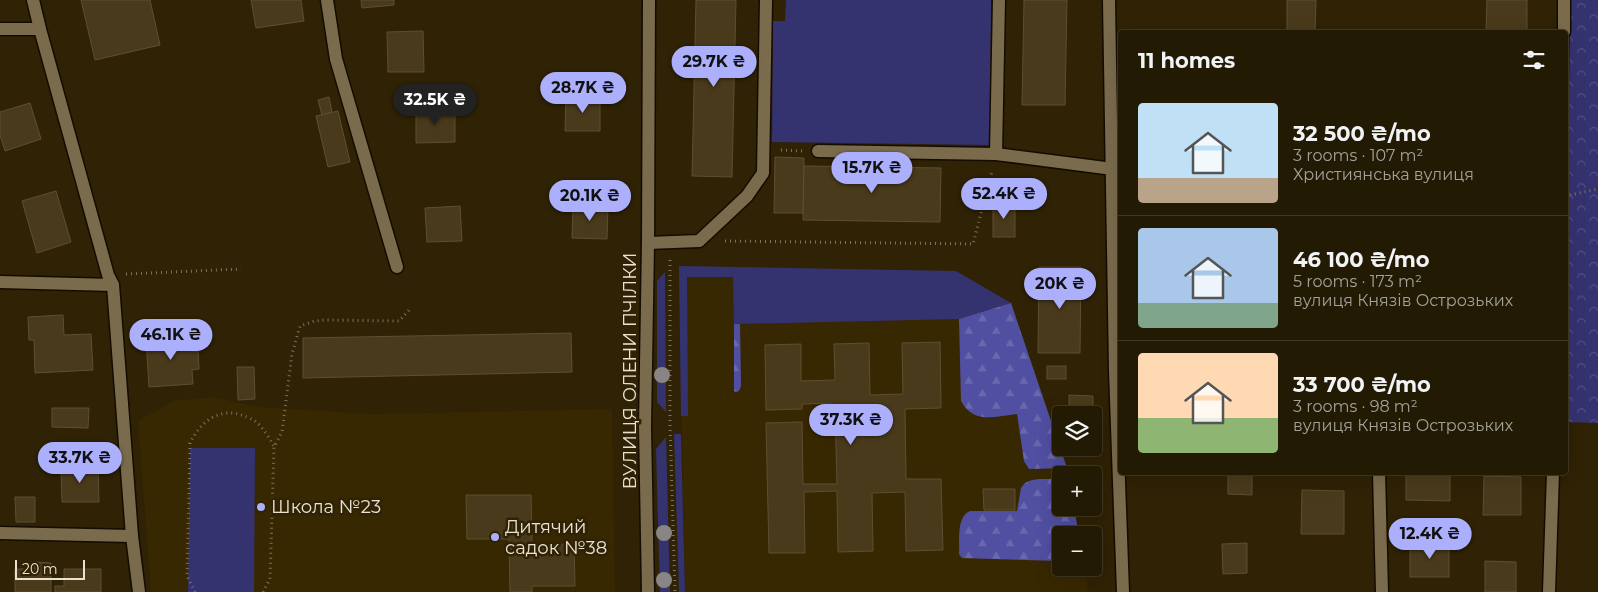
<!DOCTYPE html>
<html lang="en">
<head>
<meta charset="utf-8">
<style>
	:root { --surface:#231a04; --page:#2f2713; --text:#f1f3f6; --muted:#a3a19a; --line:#403826; --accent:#acaffb }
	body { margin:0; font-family:Montserrat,sans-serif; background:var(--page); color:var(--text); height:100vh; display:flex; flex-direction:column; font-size:19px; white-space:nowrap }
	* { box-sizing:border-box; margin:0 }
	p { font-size:16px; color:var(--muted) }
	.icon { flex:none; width:28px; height:28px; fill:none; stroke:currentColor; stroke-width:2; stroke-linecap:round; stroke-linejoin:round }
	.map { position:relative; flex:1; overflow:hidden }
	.side { position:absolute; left:1118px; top:30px; width:450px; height:445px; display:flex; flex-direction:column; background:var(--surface); border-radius:5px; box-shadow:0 5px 20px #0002,0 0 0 1px var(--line) }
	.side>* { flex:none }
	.controls { position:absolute; left:1052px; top:406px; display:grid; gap:10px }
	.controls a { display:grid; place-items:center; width:50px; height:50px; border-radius:5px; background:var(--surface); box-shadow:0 5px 20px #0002,0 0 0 1px var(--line); font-size:25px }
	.scale { position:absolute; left:15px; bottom:12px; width:70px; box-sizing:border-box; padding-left:5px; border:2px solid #eae1d1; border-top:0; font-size:14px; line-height:18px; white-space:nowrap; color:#eae1d1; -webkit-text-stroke:4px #2f2205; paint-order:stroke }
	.price { position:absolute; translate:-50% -42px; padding:0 11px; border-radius:18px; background:var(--accent); color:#111; font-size:16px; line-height:32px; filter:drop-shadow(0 1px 2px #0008) }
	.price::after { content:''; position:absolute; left:50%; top:30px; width:15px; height:11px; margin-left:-8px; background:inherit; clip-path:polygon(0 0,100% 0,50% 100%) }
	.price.on { background:#222; color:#fff }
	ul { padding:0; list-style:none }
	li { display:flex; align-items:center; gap:15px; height:125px; padding:0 20px }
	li+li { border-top:1px solid var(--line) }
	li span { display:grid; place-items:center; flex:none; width:140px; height:100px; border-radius:5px; color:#555 }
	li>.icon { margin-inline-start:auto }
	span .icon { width:60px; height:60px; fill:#fffc; stroke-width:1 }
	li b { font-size:21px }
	h2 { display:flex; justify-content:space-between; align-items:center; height:60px; padding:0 20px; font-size:21px }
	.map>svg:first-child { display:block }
</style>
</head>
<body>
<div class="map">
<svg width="1598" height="592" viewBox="0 0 1598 592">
	<defs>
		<pattern id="forest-firs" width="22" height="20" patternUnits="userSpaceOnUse" patternTransform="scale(1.25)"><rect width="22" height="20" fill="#514fa1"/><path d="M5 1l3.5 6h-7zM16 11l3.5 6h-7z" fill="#6a68ad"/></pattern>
		<pattern id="park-crowns" width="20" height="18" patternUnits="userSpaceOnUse" patternTransform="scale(1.25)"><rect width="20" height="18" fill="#353270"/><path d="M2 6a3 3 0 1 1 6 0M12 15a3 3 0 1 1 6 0" fill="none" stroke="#524f83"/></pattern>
	</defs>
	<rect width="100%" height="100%" fill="#2f2205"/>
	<!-- built -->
	<g fill="#382801">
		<path d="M679 266 956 271 1011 303 1067 468 1068 475H1061V508H1074L1079 535H1061V568H1085L1088 592H685Z"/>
		<path d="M213 397 257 407 375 414 612 409 615 592H151L138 421 173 401Z"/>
	</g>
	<!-- grass -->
	<g fill="#353270">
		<path d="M786 0H991L990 145 772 142 773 21H785Z"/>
		<path d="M679 266 956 271 1011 303 959 319 734 324 733 277H687L688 416H681Z"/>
		<path d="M665 272 666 412 657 402V281Z"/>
		<path d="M674 434H681L685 592H679Z"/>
		<path d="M666 437 670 592H660L656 449Z"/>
		<path d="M190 448H255L254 592H188Z"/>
	</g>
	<!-- forest -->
	<g fill="url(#forest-firs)">
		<path d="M1011 303 1067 468 1029 469 1024 461 1017 414C995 416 974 425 961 401L959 319Z"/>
		<path d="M734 324H740L741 386 739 391 736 392 734 391Z"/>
		<path d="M1039 479H1061V508H1074L1079 535H1061V561L962 558 959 554C960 541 956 517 970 511H1017L1021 488C1025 481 1031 480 1039 479Z"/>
	</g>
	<!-- park -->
	<path fill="url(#park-crowns)" d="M1571 0H1598V423L1565 422V265Z"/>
	<!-- building -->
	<g fill="#493a1b" stroke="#5e4f32">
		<path d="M81 0H150L160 45 95 60Z"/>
		<path d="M251 0H301L304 21 256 28Z"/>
		<path d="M361 0H394V5L362 8Z"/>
		<path d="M696 0H736L732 177 692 176Z"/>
		<path d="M1024 0H1067L1065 105H1022Z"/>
		<path d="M1287 0H1316L1315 32H1287Z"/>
		<path d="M1487 0H1527V32H1486Z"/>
		<rect x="1165" y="30" width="36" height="2"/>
		<path d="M423 31 424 72H388L387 32Z"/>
		<path d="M329 97 332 112 322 115 318 100Z"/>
		<path d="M566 97 600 98V131H565Z"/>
		<path d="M30 103 41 139 5 151 0 135V112Z"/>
		<path d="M416 109H455V142L416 143Z"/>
		<path d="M338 111 350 162 328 167 316 116Z"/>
		<path d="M775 157 804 158 803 213H774Z"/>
		<path d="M804 166 941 168 940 222 803 220Z"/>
		<path d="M56 191 71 242 37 253 22 201Z"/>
		<rect x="993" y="203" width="22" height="34"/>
		<path d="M573 204 608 205 607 239 572 238Z"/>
		<path d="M460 206 462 241 427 242 425 208Z"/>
		<path d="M1039 267H1081L1080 353H1038Z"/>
		<path d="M63 315 64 335 91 334 93 370 35 373 34 340H29L28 317Z"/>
		<path d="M571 333 572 372 303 378V338Z"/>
		<path d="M190 336 191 351H198L199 369 192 370 193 384 149 387 146 338Z"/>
		<path d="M940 342 941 408 905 409 906 479H941L943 550 906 551 905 492 872 493 873 551 838 552 837 491 804 492 805 553H769L766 423 802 422 803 484H837L835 409H831V403L802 404V409L766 410 765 345 801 344V381L835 380 834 344 869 343 870 395 903 394 902 343Z"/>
		<rect x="1047" y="366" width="19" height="13"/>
		<path d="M237 367H254L255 399 238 400Z"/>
		<path d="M1069 395 1093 396V415H1069Z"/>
		<path d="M52 408H89L88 428 52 427Z"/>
		<path d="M98 466 99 502H62L61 467Z"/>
		<path d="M1228 472H1252V495L1228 494Z"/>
		<path d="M1406 472H1450V501L1406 500Z"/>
		<path d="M1484 476 1521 477V515H1483Z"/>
		<path d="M983 489H1015V510H984Z"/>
		<path d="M1302 490 1344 491V534H1301Z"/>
		<path d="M466 495H531L532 545 574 544 575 586H532V592H510L509 539H467Z"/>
		<path d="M15 497H35V522H16Z"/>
		<rect x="1410" y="542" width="39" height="35"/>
		<path d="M1247 543V573L1223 574 1222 544Z"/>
		<path d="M1485 561 1516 562V592H1485Z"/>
		<path d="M34 562 51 563V592H15V569H34Z"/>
		<path d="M64 569H101V592H55V586H64Z"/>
	</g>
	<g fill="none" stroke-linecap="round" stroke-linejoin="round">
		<!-- minor casing -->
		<g stroke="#150c00" stroke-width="15">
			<g id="minor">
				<path d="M33 0 40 29 108 275 113 285 132 536 139 592"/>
				<path d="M327 0 336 59 397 267"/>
				<path d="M999 0 996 154 1113 169"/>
				<path d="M1109 0 1115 371 1123 592"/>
				<path d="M0 29H40"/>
				<path d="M1564 32V0"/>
				<path d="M818 151 996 154"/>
				<path d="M648 243 699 241 747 196 763 173 766 0"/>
				<path d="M0 282 113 285"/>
				<path d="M1379 472 1382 592"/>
				<path d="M0 533 132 536"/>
				<path d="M648 592 645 426 648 243 649 0"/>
				<path d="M1549 592 1553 472"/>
			</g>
		</g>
		<!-- path -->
		<g stroke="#7e735c" stroke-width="3" stroke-dasharray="1 4" stroke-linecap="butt">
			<path d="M781 150 802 151"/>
			<path d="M1565 196 1598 189"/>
			<path d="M725 241 973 244 992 171"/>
			<path d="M670 260V425L675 592"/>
			<path d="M126 274 241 269"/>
			<path d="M195 592 187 576 190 443C200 422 220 406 244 416 247 417 252 419 255 421 263 427 269 438 274 446"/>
			<path d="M263 592 270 579 274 447 282 432 292 354 300 326 315 321 326 320 399 321 411 308"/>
		</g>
		<!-- minor -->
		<use href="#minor" stroke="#7a6b4d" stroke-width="12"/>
	</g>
	<!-- trees -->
	<g fill="#8a8585">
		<circle cx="662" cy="375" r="8"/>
		<circle cx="664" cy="533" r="8"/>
		<circle cx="664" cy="580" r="8"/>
	</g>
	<!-- markers -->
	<g fill="#acaffb" stroke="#2f2205" stroke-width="2">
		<circle cx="261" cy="507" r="5"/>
		<circle cx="495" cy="537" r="5"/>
	</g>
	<g text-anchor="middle" stroke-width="5" stroke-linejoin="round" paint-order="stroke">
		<!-- street labels -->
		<g font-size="18" fill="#eae1d1" stroke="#2f2205">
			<text transform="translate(630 371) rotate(-90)" y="6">ВУЛИЦЯ ОЛЕНИ ПЧІЛКИ</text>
		</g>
		<!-- poi labels -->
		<g font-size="18" fill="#eae1d1" stroke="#2f2205" text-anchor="start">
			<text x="271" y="513">Школа №23</text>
			<text x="505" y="533">Дитячий<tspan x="505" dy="21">садок №38</tspan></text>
		</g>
	</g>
</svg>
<div class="controls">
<a><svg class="icon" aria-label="layers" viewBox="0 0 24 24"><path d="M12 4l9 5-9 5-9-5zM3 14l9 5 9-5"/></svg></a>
<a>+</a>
<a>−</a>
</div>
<div class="scale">20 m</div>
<b class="price" style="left:714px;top:88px">29.7K ₴</b>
<b class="price" style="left:583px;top:114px">28.7K ₴</b>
<b class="price on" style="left:435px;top:126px">32.5K ₴</b>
<b class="price" style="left:872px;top:194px">15.7K ₴</b>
<b class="price" style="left:1004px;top:220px">52.4K ₴</b>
<b class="price" style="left:590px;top:222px">20.1K ₴</b>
<b class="price" style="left:1060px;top:310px">20K ₴</b>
<b class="price" style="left:171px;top:361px">46.1K ₴</b>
<b class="price" style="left:851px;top:446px">37.3K ₴</b>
<b class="price" style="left:80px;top:484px">33.7K ₴</b>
<b class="price" style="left:1430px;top:560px">12.4K ₴</b>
<section class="side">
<h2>11 homes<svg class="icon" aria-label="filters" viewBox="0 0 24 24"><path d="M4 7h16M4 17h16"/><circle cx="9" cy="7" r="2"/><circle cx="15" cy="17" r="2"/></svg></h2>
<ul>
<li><span style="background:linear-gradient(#bfe0f5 75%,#b9a48a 0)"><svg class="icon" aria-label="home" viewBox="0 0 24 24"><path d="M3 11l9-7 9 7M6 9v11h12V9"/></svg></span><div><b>32 500 ₴/mo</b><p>3 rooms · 107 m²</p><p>Християнська вулиця</p></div></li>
<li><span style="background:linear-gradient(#a9c7e8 75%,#7fa58c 0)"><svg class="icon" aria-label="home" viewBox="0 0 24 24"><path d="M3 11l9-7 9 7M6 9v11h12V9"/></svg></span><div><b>46 100 ₴/mo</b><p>5 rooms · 173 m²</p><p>вулиця Князів Острозьких</p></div></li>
<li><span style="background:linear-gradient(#ffd9b3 65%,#8fb573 0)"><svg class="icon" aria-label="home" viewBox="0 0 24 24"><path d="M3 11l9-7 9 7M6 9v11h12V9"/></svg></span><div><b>33 700 ₴/mo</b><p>3 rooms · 98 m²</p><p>вулиця Князів Острозьких</p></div></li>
</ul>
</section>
</div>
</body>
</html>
